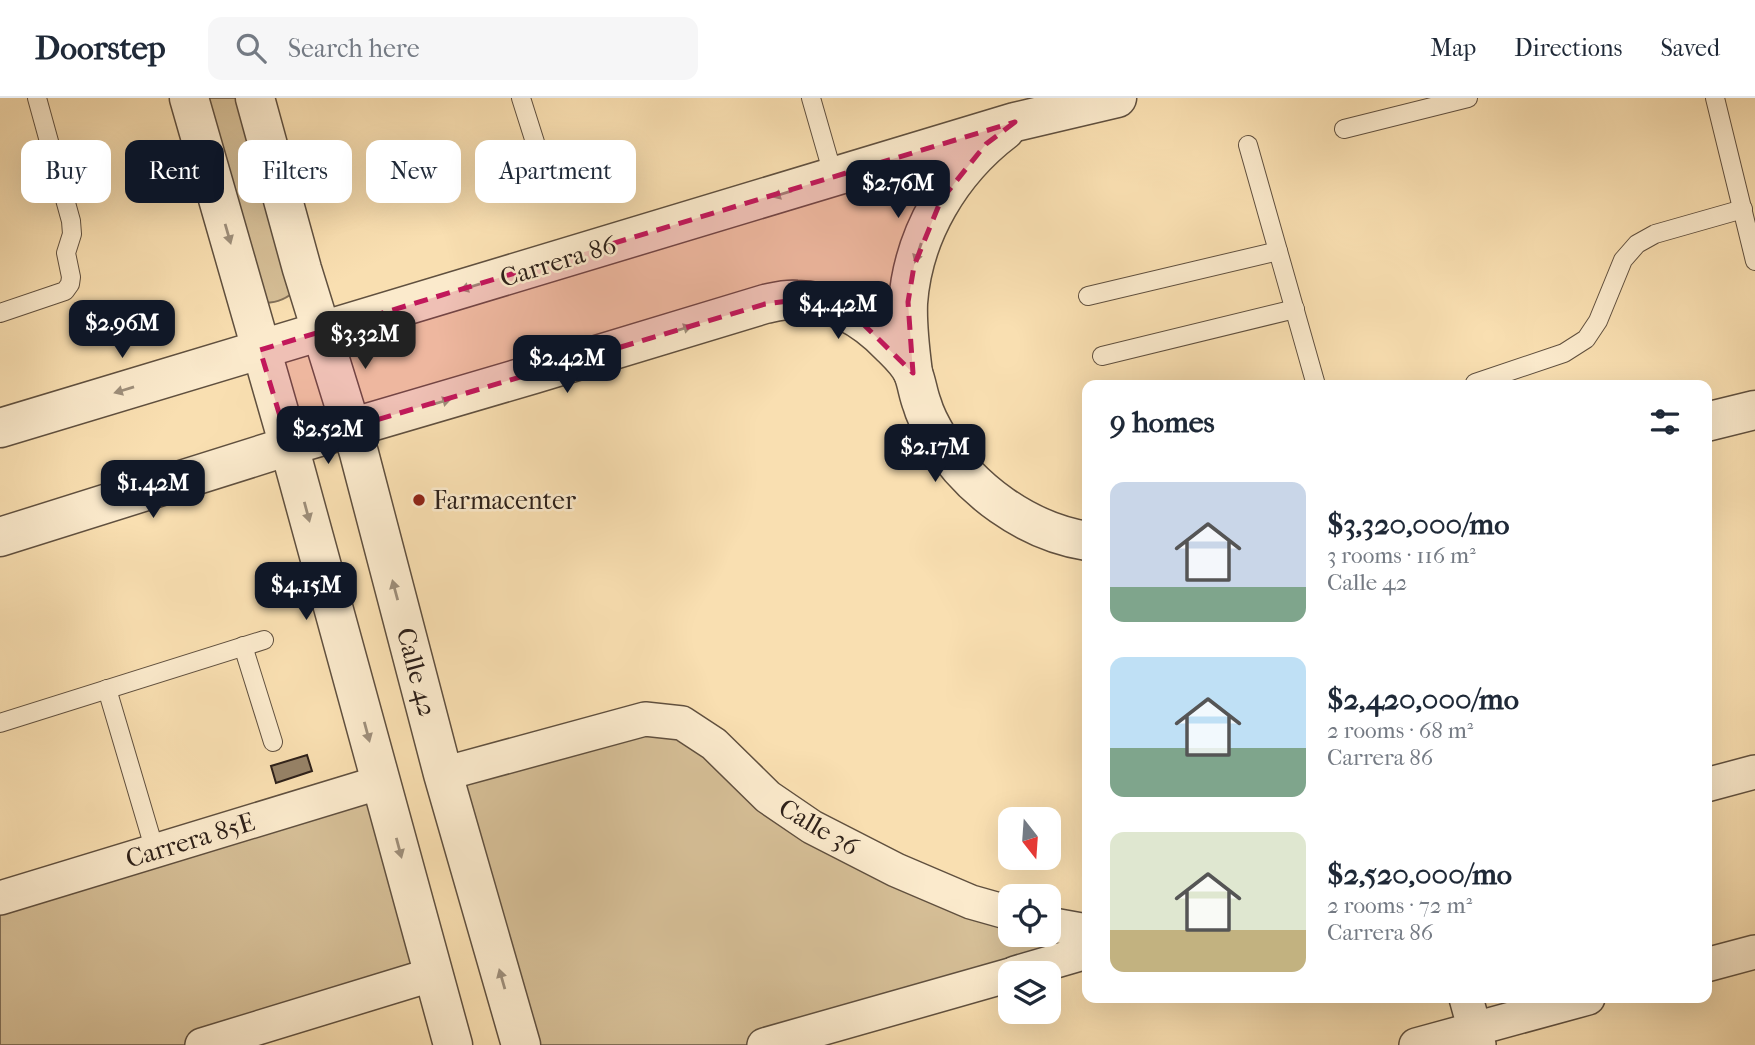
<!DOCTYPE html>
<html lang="en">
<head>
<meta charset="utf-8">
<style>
	:root { --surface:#fff; --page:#f6f6f7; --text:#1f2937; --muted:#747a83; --line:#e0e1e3; --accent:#111827 }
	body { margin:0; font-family:"IM FELL French Canon",serif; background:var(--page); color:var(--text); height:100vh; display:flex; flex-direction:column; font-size:26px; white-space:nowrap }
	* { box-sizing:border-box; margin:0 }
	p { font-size:23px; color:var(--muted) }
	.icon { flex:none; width:38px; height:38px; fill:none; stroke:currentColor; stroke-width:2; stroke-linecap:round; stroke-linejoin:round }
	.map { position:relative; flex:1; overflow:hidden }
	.side { position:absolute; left:1082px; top:282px; width:630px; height:623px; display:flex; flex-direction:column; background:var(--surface); border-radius:14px; box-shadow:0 7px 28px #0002 }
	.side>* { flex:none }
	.banner { position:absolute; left:21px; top:42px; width:665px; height:63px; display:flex; gap:14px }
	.needle { width:46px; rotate:163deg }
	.tools { position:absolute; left:998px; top:709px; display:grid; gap:14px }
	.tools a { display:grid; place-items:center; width:63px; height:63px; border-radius:14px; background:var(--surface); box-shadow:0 7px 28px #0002; font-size:35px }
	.price { position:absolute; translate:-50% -60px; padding:0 16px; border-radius:14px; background:var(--accent); color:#fff; font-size:23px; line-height:46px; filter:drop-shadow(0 2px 4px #0008) }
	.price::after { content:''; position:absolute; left:50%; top:42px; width:21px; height:16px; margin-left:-10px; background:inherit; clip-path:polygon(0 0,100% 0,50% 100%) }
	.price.active { background:#222; color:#fff }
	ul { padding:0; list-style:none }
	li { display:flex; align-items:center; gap:21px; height:175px; padding:0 28px }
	li span { display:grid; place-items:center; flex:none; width:196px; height:140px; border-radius:14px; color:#555 }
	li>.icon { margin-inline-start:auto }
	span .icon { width:84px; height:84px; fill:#fffc; stroke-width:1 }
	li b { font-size:30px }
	h2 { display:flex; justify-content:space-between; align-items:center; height:84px; padding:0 28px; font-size:30px }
	.tag { padding:0 24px; border-radius:14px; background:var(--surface); box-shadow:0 7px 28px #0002; font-size:24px; line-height:63px }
	.tag.active { background:var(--accent); color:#fff }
	header { display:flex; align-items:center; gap:42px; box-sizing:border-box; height:98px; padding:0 35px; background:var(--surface); border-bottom:2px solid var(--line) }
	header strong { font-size:33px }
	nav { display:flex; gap:38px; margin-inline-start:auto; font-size:24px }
	.search { width:490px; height:63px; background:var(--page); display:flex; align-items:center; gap:18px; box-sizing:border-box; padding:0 24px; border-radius:14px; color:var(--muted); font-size:26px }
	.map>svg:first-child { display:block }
</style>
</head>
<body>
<header>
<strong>Doorstep</strong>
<div class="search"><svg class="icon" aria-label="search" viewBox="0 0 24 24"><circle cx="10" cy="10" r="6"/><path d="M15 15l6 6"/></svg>Search here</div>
<nav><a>Map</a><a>Directions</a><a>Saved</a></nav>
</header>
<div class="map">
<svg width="1755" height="947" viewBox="0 0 1755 947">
	<rect width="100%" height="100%" fill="#f9dfb1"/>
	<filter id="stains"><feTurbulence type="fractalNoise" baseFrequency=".00286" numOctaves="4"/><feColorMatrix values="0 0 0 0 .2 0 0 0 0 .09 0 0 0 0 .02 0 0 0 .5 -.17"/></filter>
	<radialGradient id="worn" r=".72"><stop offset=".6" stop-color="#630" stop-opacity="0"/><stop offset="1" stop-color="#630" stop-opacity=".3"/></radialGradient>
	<!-- green -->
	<g fill="#d6bf97" stroke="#827058" stroke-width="2">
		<path d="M189 0H255L294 194C283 203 274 205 260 205Z"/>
		<path d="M645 621 768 699 1010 815V836H1048L1087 854 764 947H521L443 677Z"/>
		<path d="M381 684 434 876 202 947H0V800Z"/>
	</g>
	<!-- building -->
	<path fill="#978368" stroke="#2d2019" stroke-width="2" d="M307 657 312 673 276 685 271 668Z"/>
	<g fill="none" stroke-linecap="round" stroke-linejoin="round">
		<!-- service casing -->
		<g stroke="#60503f" stroke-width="20">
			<g id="service">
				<path d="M521 0 546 79"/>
				<path d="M811 0 834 80"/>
				<path d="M1715 0 1755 163"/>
				<path d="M1344 31 1468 0"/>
				<path d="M1248 47 1316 287"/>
				<path d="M1088 198 1278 153"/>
				<path d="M0 215 65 193 70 186 71 179 66 155 72 136 71 123 37 0"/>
				<path d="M1102 258 1295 211"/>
				<path d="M1475 285 1564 255 1586 241 1598 223 1623 162 1637 146 1655 136 1743 111"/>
				<path d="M243 548 273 644"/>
				<path d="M107 591 155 753"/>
				<path d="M0 625 264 542"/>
			</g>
		</g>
		<!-- minor casing -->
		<g stroke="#60503f" stroke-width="36">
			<g id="minor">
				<path d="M443 676 645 621 682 625 714 646 768 699 812 729 896 772 971 804 1010 815"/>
				<path d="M1706 687 1755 674"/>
				<path d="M0 800 381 684"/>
				<path d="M1048 826 1087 833"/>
				<path d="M1706 867 1755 854"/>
				<path d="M1015 875 1087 854"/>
				<path d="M1466 900 1479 947"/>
				<path d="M202 947 434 876"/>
				<path d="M764 947 1010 877"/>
				<path d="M1416 947 1588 900"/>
			</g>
		</g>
		<!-- tertiary casing -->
		<g stroke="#60503f" stroke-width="41">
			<g id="tertiary">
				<path d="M189 0 289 348 453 947"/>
				<path d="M255 0 302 171 359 355 443 676 521 947"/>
				<path d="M913 275C910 251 907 229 908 205 913 136 951 73 1005 32"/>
				<path d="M1706 324 1755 312"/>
				<path d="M0 330 1015 24 1117 0"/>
				<path d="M0 439 289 348 534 276 765 206C775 204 786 201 796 202 833 202 865 221 890 247 898 255 908 264 913 275 917 285 918 296 922 306 925 317 932 330 938 340 970 392 1026 433 1087 443"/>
			</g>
		</g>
		<!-- service -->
		<use href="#service" stroke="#fbeacc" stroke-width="18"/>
		<!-- minor -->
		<use href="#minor" stroke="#fbeacc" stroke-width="33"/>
		<!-- tertiary -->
		<use href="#tertiary" stroke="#fbeacc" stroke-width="38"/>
	</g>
	<!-- one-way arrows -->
	<defs><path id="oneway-solid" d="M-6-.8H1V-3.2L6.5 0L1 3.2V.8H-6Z" transform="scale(1.75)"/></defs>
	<g fill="#9e8f7b">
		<use href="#oneway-solid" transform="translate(782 96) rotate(163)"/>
		<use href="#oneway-solid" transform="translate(228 136) rotate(74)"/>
		<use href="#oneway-solid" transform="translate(918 155) rotate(108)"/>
		<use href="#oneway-solid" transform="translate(470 189) rotate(163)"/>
		<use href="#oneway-solid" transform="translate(682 231) rotate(-17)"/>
		<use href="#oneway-solid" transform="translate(124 292) rotate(163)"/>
		<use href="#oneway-solid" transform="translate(441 304) rotate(-16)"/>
		<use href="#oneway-solid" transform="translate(307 414) rotate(75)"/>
		<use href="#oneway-solid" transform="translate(395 492) rotate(-105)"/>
		<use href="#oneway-solid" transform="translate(367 634) rotate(75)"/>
		<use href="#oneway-solid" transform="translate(399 750) rotate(75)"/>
		<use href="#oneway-solid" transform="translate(502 881) rotate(-106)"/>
	</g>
	<!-- marked area -->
	<path fill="#c2185b" fill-opacity="0.2" stroke="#c2185b" stroke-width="5" stroke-dasharray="14 9" stroke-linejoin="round" d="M1015 24 986 46 941 102 914 168 908 204 913 275 856 219 796 202 765 206 289 348 260 252Z"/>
	<!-- markers -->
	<circle fill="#8f2418" stroke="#fbeacc" stroke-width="2.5" cx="419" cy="402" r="7"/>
	<g text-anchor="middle" stroke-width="5" stroke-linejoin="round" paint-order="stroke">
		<!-- street labels -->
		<g font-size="26" fill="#2d2019" stroke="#fbeacc">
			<text transform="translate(558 163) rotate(-17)" y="9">Carrera 86</text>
			<text transform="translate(417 574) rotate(75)" y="9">Calle 42</text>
			<text transform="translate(819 729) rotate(30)" y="9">Calle 36</text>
			<text transform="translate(190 742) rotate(-17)" y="9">Carrera 85E</text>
		</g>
		<!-- poi labels -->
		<g font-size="26" fill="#2d2019" stroke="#fbeacc" text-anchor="start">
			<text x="433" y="411">Farmacenter</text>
		</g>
	</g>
	<rect width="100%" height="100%" filter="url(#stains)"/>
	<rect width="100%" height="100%" fill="url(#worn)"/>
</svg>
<div class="tools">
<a><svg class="needle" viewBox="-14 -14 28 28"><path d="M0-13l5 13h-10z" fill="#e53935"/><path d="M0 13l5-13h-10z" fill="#747a83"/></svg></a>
<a><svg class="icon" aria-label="locate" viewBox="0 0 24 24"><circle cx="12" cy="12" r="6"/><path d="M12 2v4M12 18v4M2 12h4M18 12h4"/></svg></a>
<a><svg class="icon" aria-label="layers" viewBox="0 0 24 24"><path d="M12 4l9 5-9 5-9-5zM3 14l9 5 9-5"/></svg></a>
</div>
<b class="price" style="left:898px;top:122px">$2.76M</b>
<b class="price" style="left:838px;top:243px">$4.42M</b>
<b class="price" style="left:122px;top:262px">$2.96M</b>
<b class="price active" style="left:365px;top:273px">$3.32M</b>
<b class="price" style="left:567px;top:297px">$2.42M</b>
<b class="price" style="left:328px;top:368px">$2.52M</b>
<b class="price" style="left:935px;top:386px">$2.17M</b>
<b class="price" style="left:153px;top:422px">$1.42M</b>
<b class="price" style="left:306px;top:524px">$4.15M</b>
<div class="banner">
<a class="tag">Buy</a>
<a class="tag active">Rent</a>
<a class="tag">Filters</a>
<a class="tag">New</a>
<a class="tag">Apartment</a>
</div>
<section class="side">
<h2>9 homes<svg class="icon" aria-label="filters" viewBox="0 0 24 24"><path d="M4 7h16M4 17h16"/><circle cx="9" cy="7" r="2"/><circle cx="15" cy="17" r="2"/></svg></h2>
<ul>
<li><span style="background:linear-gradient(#c9d6e8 75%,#7fa58c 0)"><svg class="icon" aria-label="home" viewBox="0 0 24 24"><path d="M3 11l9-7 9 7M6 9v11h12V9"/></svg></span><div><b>$3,320,000/mo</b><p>3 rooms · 116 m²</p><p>Calle 42</p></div></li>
<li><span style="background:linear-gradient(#bfe0f5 65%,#7fa58c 0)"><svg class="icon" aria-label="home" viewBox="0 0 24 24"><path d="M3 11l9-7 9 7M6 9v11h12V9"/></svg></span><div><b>$2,420,000/mo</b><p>2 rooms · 68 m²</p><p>Carrera 86</p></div></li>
<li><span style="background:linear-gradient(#dfe7d0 70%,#c2b280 0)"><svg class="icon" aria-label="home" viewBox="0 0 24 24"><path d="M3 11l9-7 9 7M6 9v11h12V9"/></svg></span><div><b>$2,520,000/mo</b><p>2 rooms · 72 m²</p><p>Carrera 86</p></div></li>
</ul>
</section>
</div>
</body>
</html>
